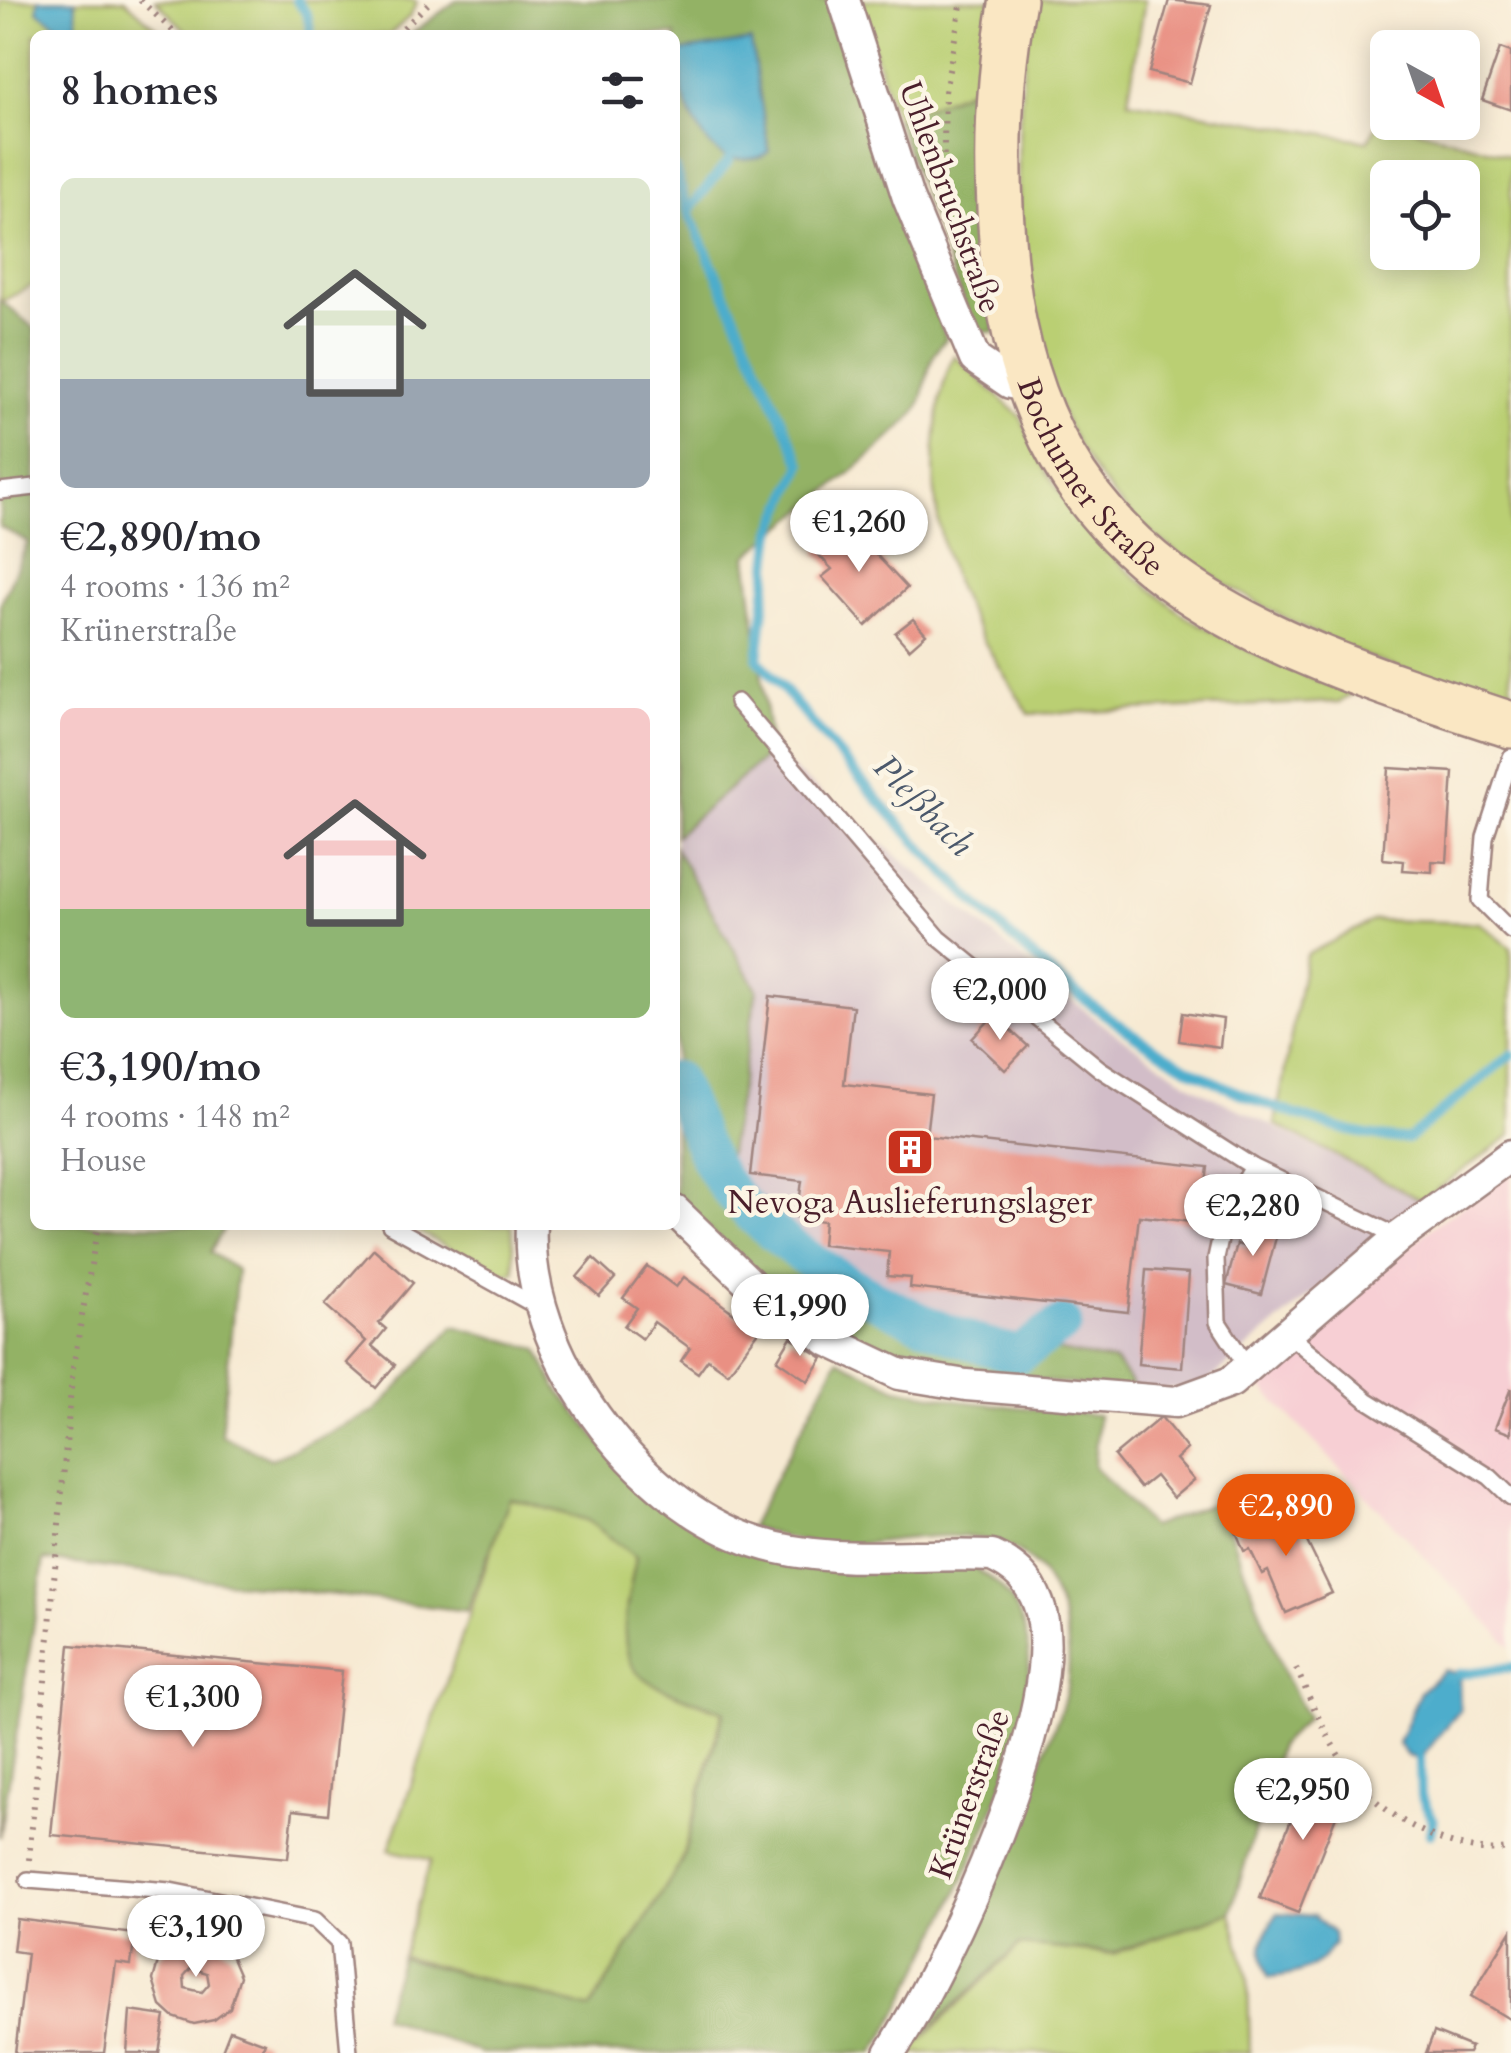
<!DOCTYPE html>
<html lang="en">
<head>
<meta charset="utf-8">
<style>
	:root { --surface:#fff; --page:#f7f7f7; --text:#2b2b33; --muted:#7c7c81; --accent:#ea580c }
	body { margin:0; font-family:Cardo,serif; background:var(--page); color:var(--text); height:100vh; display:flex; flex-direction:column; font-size:38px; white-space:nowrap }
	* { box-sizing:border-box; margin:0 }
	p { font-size:32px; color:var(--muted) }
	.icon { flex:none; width:55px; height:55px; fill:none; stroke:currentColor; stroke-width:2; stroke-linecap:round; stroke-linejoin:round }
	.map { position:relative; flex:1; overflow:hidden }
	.details { position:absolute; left:30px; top:30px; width:650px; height:1200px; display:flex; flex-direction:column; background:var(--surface); border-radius:15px; box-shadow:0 5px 25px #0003 }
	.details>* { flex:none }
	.needle { width:65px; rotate:140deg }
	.controls { position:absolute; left:1370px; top:30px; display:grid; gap:20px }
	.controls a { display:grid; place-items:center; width:110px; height:110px; border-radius:15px; background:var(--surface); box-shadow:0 5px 25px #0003; font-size:50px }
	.price { position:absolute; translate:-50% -85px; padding:0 22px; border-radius:35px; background:#fff; color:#222; font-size:32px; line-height:65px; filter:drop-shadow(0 2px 5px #0008) }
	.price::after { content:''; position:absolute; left:50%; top:60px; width:30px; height:22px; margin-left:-15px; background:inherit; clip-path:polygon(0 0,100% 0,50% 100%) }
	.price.on { background:var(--accent); color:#fff }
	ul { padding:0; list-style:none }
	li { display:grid; align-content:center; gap:20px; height:530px; padding:0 30px }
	li span { display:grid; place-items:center; height:310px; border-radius:15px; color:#555 }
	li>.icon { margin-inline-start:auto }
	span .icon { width:180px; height:180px; fill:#fffc; stroke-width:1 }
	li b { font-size:42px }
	h2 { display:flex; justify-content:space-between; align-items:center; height:120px; padding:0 30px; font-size:42px }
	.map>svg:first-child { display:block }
</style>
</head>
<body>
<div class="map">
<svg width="1511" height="2053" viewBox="0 0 1511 2053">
	<rect width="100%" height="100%" fill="#fcf5e5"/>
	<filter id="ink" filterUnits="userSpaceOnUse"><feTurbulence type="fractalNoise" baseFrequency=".01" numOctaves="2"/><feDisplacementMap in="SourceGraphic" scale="20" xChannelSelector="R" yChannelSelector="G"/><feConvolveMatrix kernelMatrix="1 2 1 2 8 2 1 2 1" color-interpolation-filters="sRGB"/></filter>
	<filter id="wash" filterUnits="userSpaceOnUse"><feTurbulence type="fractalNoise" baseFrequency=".0048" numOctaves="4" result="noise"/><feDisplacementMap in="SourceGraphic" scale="40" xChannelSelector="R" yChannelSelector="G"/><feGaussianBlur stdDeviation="2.25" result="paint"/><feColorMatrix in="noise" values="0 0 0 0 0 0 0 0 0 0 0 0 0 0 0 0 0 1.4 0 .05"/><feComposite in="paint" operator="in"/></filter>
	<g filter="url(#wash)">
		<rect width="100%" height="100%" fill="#f7ead3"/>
		<!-- built -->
		<path fill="#f7cfd4" d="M1511 1172V1647L1254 1379 1434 1226Z"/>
		<!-- industrial -->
		<path fill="#d2bdc8" d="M771 752 1099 1022 1198 1089 1422 1200 1204 1385 1138 1392 1115 1361 873 1314 727 1164 757 989 675 847V836Z"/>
		<!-- green -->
		<g fill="#bacf73" stroke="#82774f" stroke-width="2.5" fill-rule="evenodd">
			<path d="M0 0H125L164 35H35V284L1 302Z"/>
			<path d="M155 0H413L417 2 410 16 389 35H190Z"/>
			<path d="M857 0H991L975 87 896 119Z"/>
			<path d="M1031 0H1145L1128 101 1368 141 1380 119 1511 156V704C1455 685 1393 670 1339 645 1280 617 1179 562 1133 517 1001 386 1009 171 1031 0ZM1388 178H1462V252H1388Z"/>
			<path d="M954 355 1021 417 1046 472 1084 526 1125 568 1186 617 1252 652 1352 694 1339 702 1029 714C971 623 927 557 935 445 938 412 940 386 954 355Z"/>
			<path d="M1374 920 1480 923 1511 948V1135L1422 1200 1275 1124 1306 955Z"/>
			<path d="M406 1225H512L515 1272 500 1275Z"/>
			<path d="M509 1498 587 1520 636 1557C619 1670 616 1672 723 1712L680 1864 590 2009 402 1956 431 1860 389 1850Z"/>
			<path d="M1231 1912 1248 1979 1250 2053H908L1020 1945 1113 1954Z"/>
		</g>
		<!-- forest -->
		<g fill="#93b265" stroke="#6e6848" stroke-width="2.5">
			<path d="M457 0H829L946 339C921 362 930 397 913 415 865 466 800 511 747 556L771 752 675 836V35H410Z"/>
			<path d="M976 87 983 259 996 332H974L896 119Z"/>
			<path d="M0 300 35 329V1225H226L210 1252 237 1270 221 1435 271 1459 375 1412 454 1326 538 1349 556 1387 606 1449 717 1538 972 1568C1010 1583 1030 1625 1029 1666 1026 1759 957 1897 914 1980 901 2004 890 2031 873 2053H481L382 2017 401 1957 590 2009 681 1863 724 1712C700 1701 673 1695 650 1682 608 1661 630 1593 636 1557L587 1520 510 1498 467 1611 44 1560 0 1837V605L28 542 0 527Z"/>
			<path d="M675 848 757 989 727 1164 873 1314 1116 1362 1137 1391 907 1367 785 1297 727 1248 675 1194Z"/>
			<path d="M838 1359 897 1388 968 1402 1098 1415 1094 1466 1151 1527 1218 1501 1284 1673 1307 1718 1279 1746 1231 1912 1113 1953 1019 1945 916 2041C966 1946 1012 1853 1045 1751 1053 1729 1066 1703 1068 1679 1073 1631 1055 1563 1004 1545 950 1524 879 1547 823 1545 800 1544 773 1533 750 1527Z"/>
		</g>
		<!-- water -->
		<g fill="#4dadcc" stroke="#4c667c" stroke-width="2.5">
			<path d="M39 0H75L78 29 67 31 37 11Z"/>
			<path d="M751 41 769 151C760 160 751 158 739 159 712 161 692 121 684 98 679 82 685 68 676 52Z"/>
			<path d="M1444 1670 1459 1674 1460 1710 1420 1759 1407 1756 1398 1743 1420 1692Z"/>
			<path d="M1278 1913 1314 1916 1333 1933 1334 1944C1316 1970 1301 1975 1269 1978 1256 1955 1262 1934 1278 1913Z"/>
		</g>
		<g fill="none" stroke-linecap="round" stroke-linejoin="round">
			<!-- stream -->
			<g stroke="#4dadcc" stroke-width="10">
				<path d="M296 0 307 14 311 35"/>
				<path d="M675 169 688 211 802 464 773 531 758 659C905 833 1073 1044 1297 1115 1335 1128 1368 1138 1408 1139L1511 1055"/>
				<path d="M688 211 729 160"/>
				<path d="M1459 1674 1511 1667"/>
				<path d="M1420 1759 1421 1796 1433 1819 1430 1833"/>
			</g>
			<!-- canal -->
			<path stroke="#4dadcc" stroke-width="38" d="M675 1080C689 1109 699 1143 716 1171 762 1249 932 1340 1019 1354L1063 1324"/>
		</g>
		<g id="blocks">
			<!-- building -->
			<g fill="#e99083" fill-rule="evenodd">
				<path d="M1169 0 1211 5 1190 83 1149 72Z"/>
				<path d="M1500 48 1511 52V110L1482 100Z"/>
				<path d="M847 523 907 588 866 626 822 577 832 569 816 552Z"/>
				<path d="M913 619 926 634 909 649 895 633Z"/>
				<path d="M1389 768 1453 772 1447 862 1432 861V872L1403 870 1404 861 1383 859Z"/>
				<path d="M770 996 853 1006 844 1084 931 1094 926 1136 1208 1167 1201 1223 1139 1216 1128 1312 910 1288 911 1278 887 1276 889 1252 822 1245 824 1221 797 1218 802 1181 750 1175Z"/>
				<path d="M1183 1013 1223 1019 1220 1047 1179 1041Z"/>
				<path d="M994 1015 1028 1046 1005 1070 972 1039Z"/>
				<path d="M1254 1220 1279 1226 1261 1294 1226 1285 1237 1244 1247 1247Z"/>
				<path d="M374 1249 413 1283 379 1323 386 1329 372 1346 395 1365 376 1388 347 1363 366 1341 325 1305Z"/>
				<path d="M593 1258 615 1278 599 1296 577 1277Z"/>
				<path d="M647 1266 676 1287 684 1277 759 1331 728 1373 708 1359 698 1373 681 1361 690 1348 654 1322 642 1339 624 1326 637 1308 623 1298Z"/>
				<path d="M1146 1270 1189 1273 1182 1368 1138 1364Z"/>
				<path d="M791 1337 823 1358 808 1381 777 1360Z"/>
				<path d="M1511 1388V1434L1495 1428Z"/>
				<path d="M1161 1417 1187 1449 1176 1459 1194 1480 1173 1498 1155 1476 1140 1488 1114 1456Z"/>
				<path d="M1290 1507 1332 1593 1286 1613 1268 1571 1262 1574 1250 1549 1244 1551 1236 1532Z"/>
				<path d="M70 1645 342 1671 328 1814 293 1810 288 1858 51 1835Z"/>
				<path d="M1309 1774 1347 1788 1298 1913 1260 1898Z"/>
				<path d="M17 1919 135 1934 131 1965 116 1963 104 2053H15L27 1953 13 1951Z"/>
				<path d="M1511 1931V2020L1471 1996Z"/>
				<path d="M196 1937 215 1941 231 1955 240 1976 230 2008 214 2020 194 2024 173 2017 161 2006 153 1980 160 1955 173 1943ZM191 1968 207 1973 209 1984 202 1992 185 1988 184 1976Z"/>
				<path d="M130 2011 165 2016 159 2053H127Z"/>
				<path d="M230 2030 265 2043 261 2053H221Z"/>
				<path d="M1434 2032 1471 2047 1468 2053H1426Z"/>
			</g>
		</g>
	</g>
	<g filter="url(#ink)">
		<use href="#blocks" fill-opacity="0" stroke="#a0847f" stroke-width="2.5"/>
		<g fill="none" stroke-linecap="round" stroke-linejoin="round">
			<!-- lane casing -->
			<g stroke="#a0847f" stroke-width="20">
				<g id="lane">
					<path d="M0 491 35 487"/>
					<path d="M737 702 939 938 1100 1069 1253 1167 1399 1237"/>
					<path d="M1511 757 1485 837 1480 900 1511 931"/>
					<path d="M390 1225 538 1307"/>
					<path d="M1287 1333 1367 1400 1490 1477 1511 1497"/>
					<path d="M1248 1368 1218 1322 1216 1258 1226 1212 1253 1167"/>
					<path d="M28 1880 170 1891 315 1920 339 1943 349 2053"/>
				</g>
			</g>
			<!-- street casing -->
			<g stroke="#a0847f" stroke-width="35">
				<g id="street">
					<path d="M844 0 908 198 975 359 1010 383 1028 386"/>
					<path d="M675 1211 761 1294 829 1341 899 1374 966 1385 1176 1402 1231 1382 1399 1237 1511 1155"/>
					<path d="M531 1225C524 1352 636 1503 756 1542 833 1567 913 1552 992 1556 1014 1566 1029 1579 1038 1603 1075 1696 944 1971 890 2053"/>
				</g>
			</g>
			<!-- secondary casing -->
			<g stroke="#a0847f" stroke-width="50">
				<g id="secondary">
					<path id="s1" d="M1013 0C996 91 995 179 1005 271 1041 576 1255 641 1511 725"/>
				</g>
			</g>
			<!-- path -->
			<g stroke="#a0847f" stroke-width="6" stroke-dasharray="2.5 8" stroke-linecap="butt">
				<path d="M140 0 177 35"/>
				<path d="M396 35 432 0"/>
				<path d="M943 197 945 92 962 0"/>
				<path d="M1296 1668C1332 1748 1354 1806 1442 1840 1464 1848 1488 1854 1511 1848"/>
				<path d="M29 1860 73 1367 98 1225"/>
			</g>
			<!-- lane -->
			<use href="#lane" stroke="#fff" stroke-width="15"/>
			<!-- street -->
			<use href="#street" stroke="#fff" stroke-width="30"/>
			<!-- secondary -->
			<use href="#secondary" stroke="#fae7c3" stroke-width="45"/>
		</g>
	</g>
	<!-- icons -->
	<defs>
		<g id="building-square" transform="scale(2.5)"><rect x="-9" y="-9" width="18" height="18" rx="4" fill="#c8321e" stroke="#fcf5e5"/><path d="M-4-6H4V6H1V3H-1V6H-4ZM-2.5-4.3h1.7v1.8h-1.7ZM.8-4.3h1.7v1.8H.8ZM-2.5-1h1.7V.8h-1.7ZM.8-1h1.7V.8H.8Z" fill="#fff"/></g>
	</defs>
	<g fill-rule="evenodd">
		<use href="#building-square" x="910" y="1152"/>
	</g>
	<g text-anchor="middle" stroke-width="9" stroke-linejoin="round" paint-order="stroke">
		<!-- street labels -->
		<g font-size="32" fill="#4a1f2b" stroke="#fcf5e5">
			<text transform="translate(951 197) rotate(70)" y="11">Uhlenbruchstraße</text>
			<text dy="11" stroke="none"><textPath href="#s1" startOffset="500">Bochumer Straße</textPath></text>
			<text transform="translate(969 1794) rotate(-70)" y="11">Krünerstraße</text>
		</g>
		<!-- poi labels -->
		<g font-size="32" fill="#4a1f2b" stroke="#fcf5e5">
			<text x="910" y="1213">Nevoga Auslieferungslager</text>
		</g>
		<!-- water labels -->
		<g font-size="35" font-style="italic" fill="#4b586b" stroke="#fcf5e5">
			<text transform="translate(924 805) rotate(46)" y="12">Pleßbach</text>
		</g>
	</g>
</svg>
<div class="controls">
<a><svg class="needle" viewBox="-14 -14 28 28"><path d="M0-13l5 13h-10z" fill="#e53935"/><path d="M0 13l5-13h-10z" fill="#7c7c81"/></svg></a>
<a><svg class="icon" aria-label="locate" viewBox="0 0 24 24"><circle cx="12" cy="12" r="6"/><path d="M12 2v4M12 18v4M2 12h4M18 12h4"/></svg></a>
</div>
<b class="price" style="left:859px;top:575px">€1,260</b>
<b class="price" style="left:1000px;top:1043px">€2,000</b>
<b class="price" style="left:1253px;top:1259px">€2,280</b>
<b class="price" style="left:800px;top:1359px">€1,990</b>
<b class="price on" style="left:1286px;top:1559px">€2,890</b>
<b class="price" style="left:193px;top:1750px">€1,300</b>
<b class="price" style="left:1303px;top:1843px">€2,950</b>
<b class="price" style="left:196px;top:1980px">€3,190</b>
<section class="details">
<h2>8 homes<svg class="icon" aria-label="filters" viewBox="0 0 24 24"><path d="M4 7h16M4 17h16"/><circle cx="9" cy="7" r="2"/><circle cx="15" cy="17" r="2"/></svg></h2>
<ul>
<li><span style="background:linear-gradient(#dfe7d0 65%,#9aa5b1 0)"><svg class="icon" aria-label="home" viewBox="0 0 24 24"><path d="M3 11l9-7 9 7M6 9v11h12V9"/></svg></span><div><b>€2,890/mo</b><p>4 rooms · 136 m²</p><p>Krünerstraße</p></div></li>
<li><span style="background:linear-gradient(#f6c9c9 65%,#8fb573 0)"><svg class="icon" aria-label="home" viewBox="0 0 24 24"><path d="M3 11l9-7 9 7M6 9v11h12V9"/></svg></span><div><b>€3,190/mo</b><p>4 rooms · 148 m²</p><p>House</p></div></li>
</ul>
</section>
</div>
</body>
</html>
